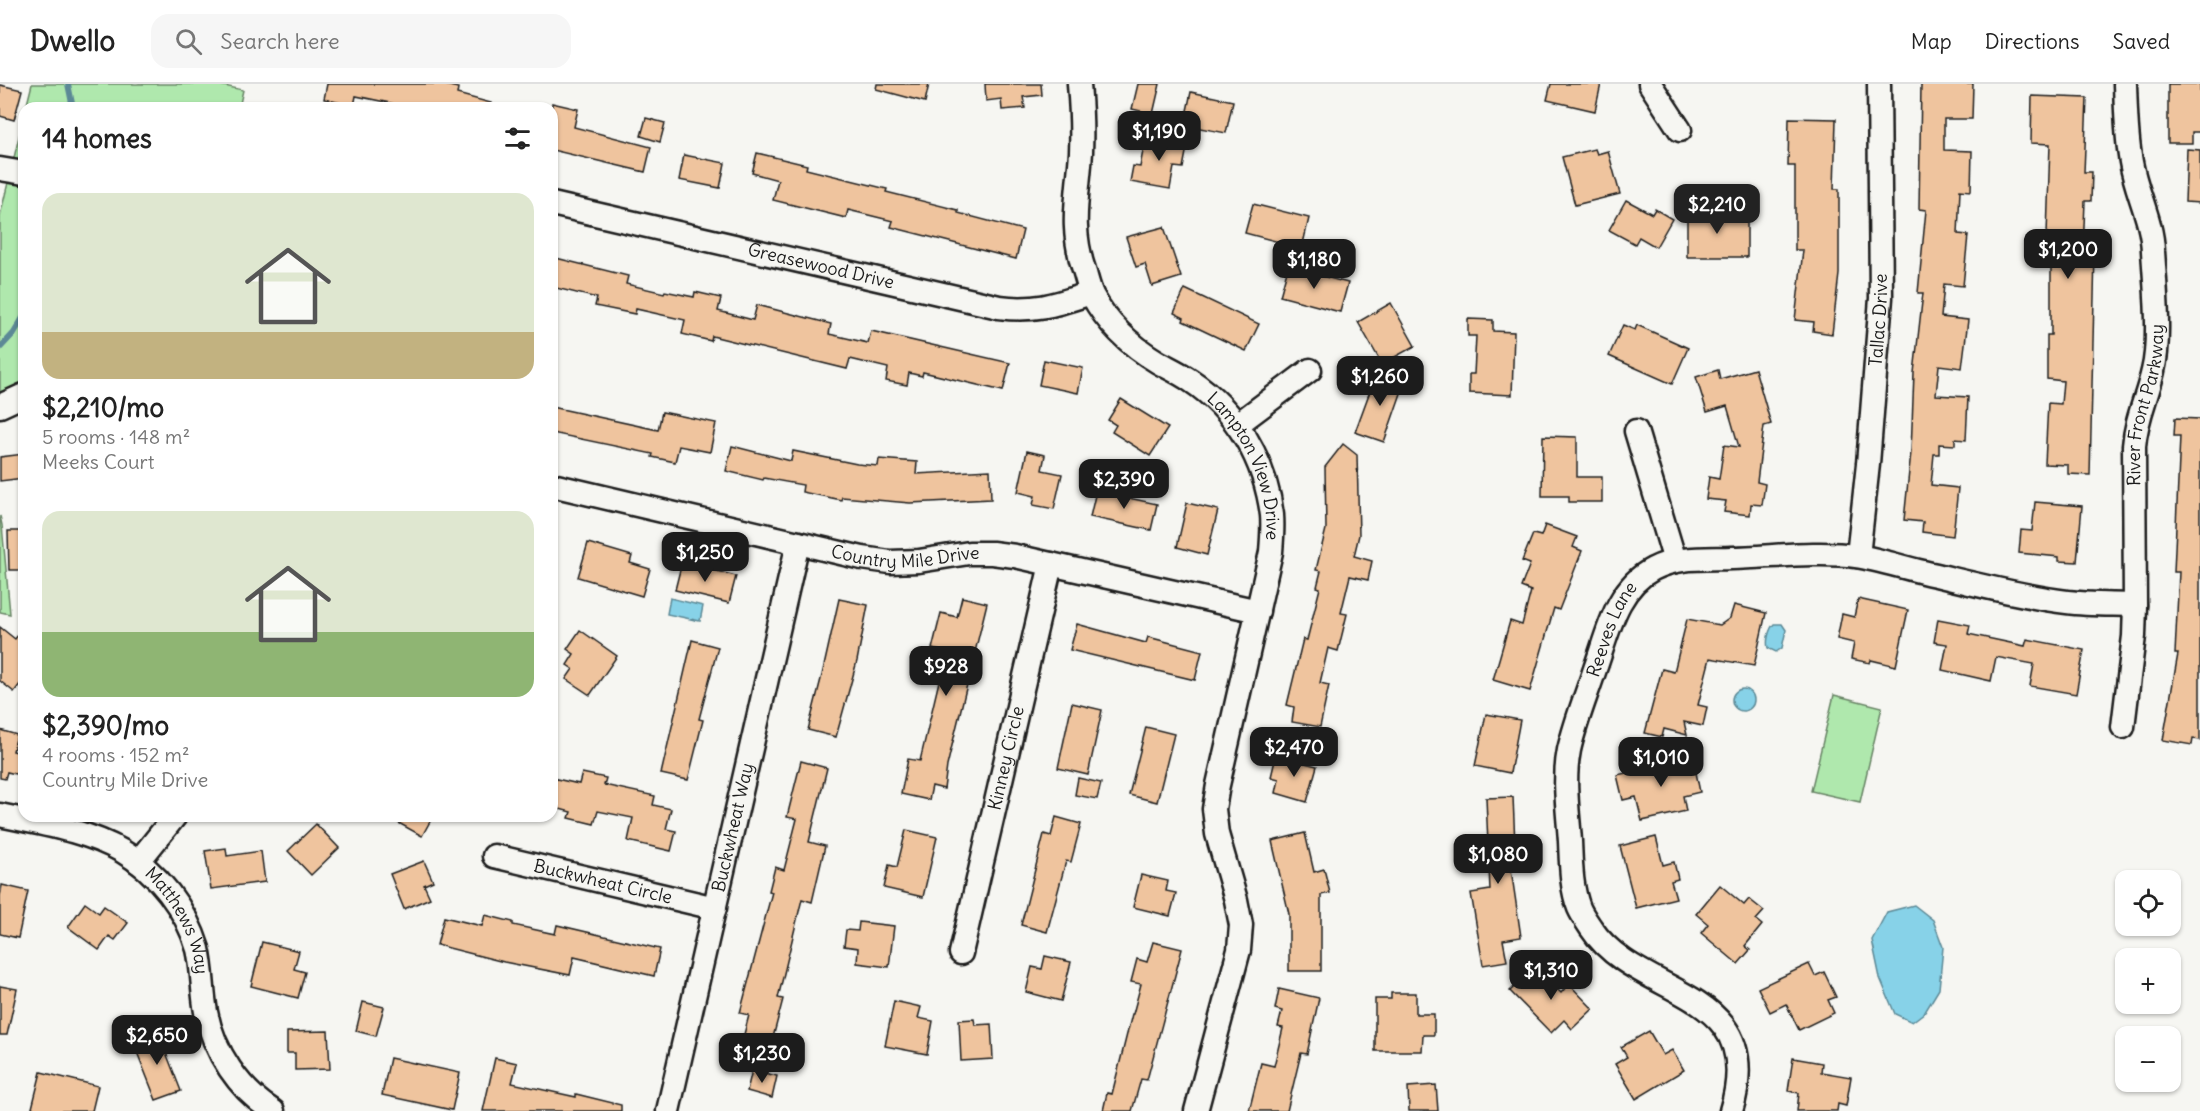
<!DOCTYPE html>
<html lang="en">
<head>
<meta charset="utf-8">
<style>
	:root { --surface:#fff; --page:#f6f6f6; --text:#222; --muted:#767676; --line:#e0e0e0; --accent:#1c1c1c }
	body { margin:0; font-family:Delius,sans-serif; background:var(--page); color:var(--text); height:100vh; display:flex; flex-direction:column; font-size:22px; white-space:nowrap }
	* { box-sizing:border-box; margin:0 }
	p { font-size:20px; color:var(--muted) }
	.icon { flex:none; width:33px; height:33px; fill:none; stroke:currentColor; stroke-width:2; stroke-linecap:round; stroke-linejoin:round }
	.map { position:relative; flex:1; overflow:hidden }
	.panel { position:absolute; left:18px; top:18px; width:540px; height:720px; display:flex; flex-direction:column; background:var(--surface); border-radius:18px; box-shadow:0 2px 4px #0004 }
	.panel>* { flex:none }
	.tools { position:absolute; left:2115px; top:786px; display:grid; gap:12px }
	.tools a { display:grid; place-items:center; width:66px; height:66px; border-radius:12px; background:var(--surface); box-shadow:0 2px 4px #0004; font-size:30px }
	.price { position:absolute; translate:-50% -51px; padding:0 14px; border-radius:12px; background:var(--accent); color:#fff; font-size:20px; line-height:39px; filter:drop-shadow(0 2px 3px #0008) }
	.price::after { content:''; position:absolute; left:50%; top:36px; width:18px; height:14px; margin-left:-9px; background:inherit; clip-path:polygon(0 0,100% 0,50% 100%) }
	.price.active { background:#222; color:#fff }
	ul { padding:0; list-style:none }
	li { display:grid; align-content:center; gap:12px; height:318px; padding:0 24px }
	li span { display:grid; place-items:center; height:186px; border-radius:18px; color:#555 }
	li>.icon { margin-inline-start:auto }
	span .icon { width:108px; height:108px; fill:#fffc; stroke-width:1 }
	li b { font-size:26px }
	h2 { display:flex; justify-content:space-between; align-items:center; height:72px; padding:0 24px; font-size:26px }
	header { display:flex; align-items:center; gap:36px; box-sizing:border-box; height:84px; padding:0 30px; background:var(--surface); border-bottom:2px solid var(--line) }
	header strong { font-size:28px }
	nav { display:flex; gap:33px; margin-inline-start:auto; font-size:21px }
	.search { width:420px; height:54px; background:var(--page); display:flex; align-items:center; gap:15px; box-sizing:border-box; padding:0 21px; border-radius:18px; color:var(--muted); font-size:22px }
	.map>svg:first-child { display:block }
</style>
</head>
<body>
<header>
<strong>Dwello</strong>
<div class="search"><svg class="icon" aria-label="search" viewBox="0 0 24 24"><circle cx="10" cy="10" r="6"/><path d="M15 15l6 6"/></svg>Search here</div>
<nav><a>Map</a><a>Directions</a><a>Saved</a></nav>
</header>
<div class="map">
<svg width="2200" height="1027" viewBox="0 0 2200 1027">
	<rect width="100%" height="100%" fill="#f6f6f2"/>
	<filter id="ink" filterUnits="userSpaceOnUse"><feTurbulence type="fractalNoise" baseFrequency=".0167" numOctaves="2"/><feDisplacementMap in="SourceGraphic" scale="12" xChannelSelector="R" yChannelSelector="G"/><feConvolveMatrix kernelMatrix="1 2 1 2 8 2 1 2 1" color-interpolation-filters="sRGB"/></filter>
	<g filter="url(#ink)">
		<!-- green -->
		<g fill="#afe8ad" stroke="#668264" stroke-width="1.5">
			<path d="M32 0H215L243 6 239 24H26Z"/>
			<path d="M24 32V299L0 324V132Z"/>
			<path d="M0 432 2 441 10 530 0 528Z"/>
			<path d="M1834 611 1882 623 1860 718 1811 707Z"/>
		</g>
		<!-- water -->
		<g fill="#87d2e8" stroke="#5c8996" stroke-width="1.5">
			<path d="M670 514 703 522 700 537 667 530Z"/>
			<path d="M1774 540H1782L1786 546 1782 564 1776 568 1768 564C1766 557 1769 545 1774 540Z"/>
			<circle cx="1743" cy="616" r="11"/>
			<path d="M1914 821 1933 836 1943 863 1939 905 1925 928 1912 938 1895 930 1880 894 1872 856 1887 828Z"/>
		</g>
		<g fill="none" stroke-linecap="round" stroke-linejoin="round">
			<!-- stream -->
			<g stroke="#5c8996" stroke-width="6">
				<path d="M68 0 73 24"/>
				<path d="M0 264 14 249 24 232"/>
			</g>
		</g>
		<!-- building -->
		<g fill="#efc49e" stroke="#1c1c1c" stroke-width="1.5">
			<path d="M327 0H441L458 4 457 10 491 19 490 24H414L356 12 354 22 324 15Z"/>
			<path d="M877 0H929L925 18 876 5Z"/>
			<path d="M985 0H1041L1042 11 1023 13 1025 24 1002 26 1001 15 986 17Z"/>
			<path d="M1138 0H1160L1153 30 1132 25Z"/>
			<path d="M1551 0H1601L1595 27 1547 16Z"/>
			<path d="M1921 0H1973L1972 35H1944V66L1972 67 1971 107 1960 106 1958 150 1968 151 1963 202 1944 200 1941 233 1968 236 1962 284 1939 281 1936 311 1968 313 1966 356 1955 355V361L1939 360V370H1934L1931 401 1958 404 1953 452 1922 448 1923 438 1904 436 1911 368 1914 289 1923 209H1918L1926 126 1919 125Z"/>
			<path d="M2168 0H2200V48H2192V59H2168Z"/>
			<path d="M0 1 22 6 14 36 0 32Z"/>
			<path d="M1191 8 1233 17 1226 49 1184 41Z"/>
			<path d="M2032 12 2087 14 2084 88H2092L2091 117H2085L2083 168H2095L2090 391 2068 390V381L2045 380 2048 319 2061 320 2063 297 2047 295V251H2051V152L2047 151 2050 60 2031 59Z"/>
			<path d="M552 19 578 25 574 43 651 63 645 88 552 66Z"/>
			<path d="M646 34 665 39 660 58 641 52Z"/>
			<path d="M1789 34 1836 35 1834 105H1839V190L1832 250 1813 247 1814 238 1795 236 1803 166H1795V82H1788Z"/>
			<path d="M1146 51 1188 58 1183 84 1174 83 1170 105 1130 98 1133 82 1140 83Z"/>
			<path d="M1595 65 1597 70 1608 67 1620 110 1575 121 1562 73Z"/>
			<path d="M2187 65 2200 66V119L2185 118Z"/>
			<path d="M757 69 807 81 806 85 887 105 886 108 958 126V129L1023 146 1016 175 891 143 893 137 848 126 846 134 773 116 778 96 752 89Z"/>
			<path d="M684 71 725 79 720 104 679 96Z"/>
			<path d="M1626 116 1652 130 1655 125 1672 135 1656 163 1639 153 1635 160 1609 146Z"/>
			<path d="M1253 120 1309 134 1302 164 1245 149Z"/>
			<path d="M1747 129V173H1687V130Z"/>
			<path d="M1164 143 1181 193 1152 202 1145 180 1136 183 1126 153Z"/>
			<path d="M552 173 628 192 626 200 664 209 665 207 694 213 695 208 721 214 718 227 753 236 757 221 831 240 829 250 868 259 871 247 1010 279 1003 307 923 288 922 292 909 289 907 301 886 297 888 284 850 275 847 285 712 252 711 257 682 250 685 236 636 225 635 230 595 222 597 214 552 203Z"/>
			<path d="M1288 183 1348 199 1340 228 1280 212Z"/>
			<path d="M1185 205 1259 240 1246 267 1183 237 1184 234 1174 229Z"/>
			<path d="M1391 219 1415 262 1382 280 1358 238Z"/>
			<path d="M1468 235 1493 236V247L1514 248 1512 311 1469 309V290H1474L1476 252H1468Z"/>
			<path d="M1623 241 1635 246 1637 241 1688 264 1672 300 1609 272Z"/>
			<path d="M1044 276 1083 284 1078 309 1039 301Z"/>
			<path d="M1755 285 1771 340 1764 342 1757 398 1765 400 1762 421 1751 420 1750 431 1724 428 1726 417 1706 415 1709 393 1719 395 1724 361 1739 363 1727 322 1707 328 1696 293 1718 286 1720 295Z"/>
			<path d="M1377 288 1405 298 1384 358 1355 348Z"/>
			<path d="M1121 315 1168 344 1150 372 1112 348 1116 341 1108 336Z"/>
			<path d="M552 323 658 346 662 328 716 339 710 368 679 362 675 378 652 373 653 370 552 349Z"/>
			<path d="M2175 334 2200 335V656L2193 655 2192 661 2163 656 2178 570H2175L2179 488H2174L2180 352H2174Z"/>
			<path d="M1543 352 1577 353V393H1602V418H1569V412H1542Z"/>
			<path d="M1343 360 1357 371 1359 451 1354 472 1372 477 1368 496 1350 492 1341 529 1347 530 1338 567 1328 564 1320 599 1329 601 1320 643 1292 638 1294 623 1287 621 1303 555 1307 556 1320 504 1317 503 1321 487 1316 486 1326 445 1325 383Z"/>
			<path d="M732 362 791 377 793 367 857 380 878 382 879 375 917 378 916 390 990 386 991 415 910 419 842 413 841 416 802 408 803 401 764 394 763 396 726 387Z"/>
			<path d="M1027 367 1045 371 1042 386 1062 390 1054 425 1033 421 1035 412 1018 408Z"/>
			<path d="M24 370V394L0 397V373Z"/>
			<path d="M1096 407 1157 420 1151 446 1090 433Z"/>
			<path d="M2035 418 2082 422 2077 478 2059 477V473L2019 469 2021 446 2032 447Z"/>
			<path d="M1187 419 1218 426 1207 471 1177 463Z"/>
			<path d="M1545 441 1577 453 1573 463 1582 467 1559 526 1554 524 1530 607 1493 596 1510 537 1522 541 1531 507 1521 503 1530 480 1522 477 1533 450 1541 452Z"/>
			<path d="M8 447H24V486H9Z"/>
			<path d="M588 459 632 472 630 479 650 485 642 512 578 493Z"/>
			<path d="M682 478 736 492 729 519 675 506Z"/>
			<path d="M962 513 987 519 947 682 944 705 932 702 929 716 901 710 908 675 920 677 946 568 932 565 941 529 957 533Z"/>
			<path d="M839 515 868 521 857 577 836 653 808 646 822 591Z"/>
			<path d="M1858 515 1908 526 1896 582 1871 576 1870 579 1851 575 1854 559 1837 555 1842 530 1854 533Z"/>
			<path d="M1734 521 1766 529 1754 582 1710 574 1698 621 1707 623 1703 642 1684 638 1687 651 1664 645 1662 653 1645 649 1662 585 1674 588 1687 535 1720 541 1730 534Z"/>
			<path d="M1938 535 1970 541 1968 550 2025 562 2027 555 2084 566 2076 610 2030 602 2034 580 1996 573 1991 597 1942 586 1947 560 1934 558Z"/>
			<path d="M1077 540 1146 559 1148 553 1202 567 1195 596 1070 566Z"/>
			<path d="M0 543 15 555 24 543V595L14 608 0 597Z"/>
			<path d="M580 546 617 572 590 611 566 595 573 585 567 581 574 570 567 565Z"/>
			<path d="M692 556 718 563 699 635 703 636 688 696 661 690Z"/>
			<path d="M1072 619 1102 626 1088 691 1058 684Z"/>
			<path d="M1486 630 1520 636 1510 689 1475 682Z"/>
			<path d="M1146 643 1174 650 1157 718 1129 711Z"/>
			<path d="M0 646 17 651 13 667 24 670V692L7 688 5 695 0 694Z"/>
			<path d="M1276 672 1317 682 1307 718 1276 709 1279 695 1271 693Z"/>
			<path d="M1693 674 1700 708 1683 712 1686 727 1642 737 1636 713 1623 716 1617 691Z"/>
			<path d="M801 677 827 684 809 758 825 762 812 818 802 815 778 914 783 915 769 969 741 962 749 931 740 929 772 808 769 807 775 783 784 786 797 735 787 733Z"/>
			<path d="M582 689 606 694 604 701 655 712 653 721 671 725 666 745 676 747 671 767 628 757 633 734 598 727 594 740 569 734 571 728 552 723V694L579 700Z"/>
			<path d="M1078 694 1101 699 1097 715 1075 711Z"/>
			<path d="M1513 713 1516 785H1511L1521 853 1503 856 1507 877 1483 881 1471 809 1490 806 1486 714Z"/>
			<path d="M386 732H433L422 752Z"/>
			<path d="M1056 733 1081 740 1071 778 1066 777 1047 848 1021 841 1044 750 1051 752Z"/>
			<path d="M316 740 339 764 311 791 288 767Z"/>
			<path d="M906 746 937 753 923 813 884 804 889 781 897 783Z"/>
			<path d="M1305 749 1314 788 1324 785 1330 809 1321 811V887H1289V830L1272 757Z"/>
			<path d="M1656 753 1663 781 1674 778 1678 795 1671 797 1676 814 1636 824 1620 762Z"/>
			<path d="M226 764 227 772 261 767 265 798 211 805 205 767Z"/>
			<path d="M424 777 433 797 424 801 430 814 404 825 390 790Z"/>
			<path d="M1141 791 1168 797 1166 807 1176 809 1170 832 1133 823Z"/>
			<path d="M2 801 28 807 18 854 0 850V812Z"/>
			<path d="M1720 801 1744 821 1749 815 1764 827 1756 836 1762 841 1745 862 1750 866 1738 880 1701 849 1708 840 1696 830Z"/>
			<path d="M85 819 99 829 104 822 128 839 115 856 109 852 99 866 68 843Z"/>
			<path d="M485 831 513 838V841L555 850 557 841 660 865 654 892 574 873 570 891 504 878 437 861 444 833 482 842Z"/>
			<path d="M859 838 894 842 889 883 857 879 858 864 844 862 846 846 858 847Z"/>
			<path d="M262 858 299 867 294 885 305 888 298 914 251 902Z"/>
			<path d="M1153 858 1182 865 1147 996 1141 995 1132 1027H1103L1107 1009 1112 1010 1132 930H1133L1141 900 1131 898 1137 875 1147 878Z"/>
			<path d="M1045 872 1071 878 1061 917 1026 908 1032 883 1042 885Z"/>
			<path d="M1809 880 1815 892 1824 888 1836 913 1828 916 1834 929 1799 946 1786 920 1770 928 1758 904Z"/>
			<path d="M1535 883 1561 909 1569 900 1593 925 1572 945 1564 936 1551 949 1510 907Z"/>
			<path d="M0 902 17 905 7 951H0Z"/>
			<path d="M1279 905 1319 914 1307 970 1301 969 1287 1027H1249L1261 979 1274 982 1283 944 1278 943 1282 927 1275 925Z"/>
			<path d="M1391 909H1416V930H1434V951H1423L1422 967H1375V915H1391Z"/>
			<path d="M894 917 921 923 918 934 933 937 927 970 885 962Z"/>
			<path d="M363 918 384 923 376 952 356 947Z"/>
			<path d="M974 935 975 941 991 940 993 975 961 977 959 936Z"/>
			<path d="M328 947 330 985 295 986V969H287V948Z"/>
			<path d="M1649 947 1663 971 1672 966 1684 986 1636 1015 1615 980 1627 973 1621 963Z"/>
			<path d="M158 948 181 1007 156 1016 133 958Z"/>
			<path d="M390 974 460 989 452 1026 382 1011Z"/>
			<path d="M495 974 517 979 512 999 576 1013V1010L621 1021V1027H483Z"/>
			<path d="M1793 974 1822 979 1821 988 1851 993 1846 1022 1838 1020 1837 1027H1797L1799 1009 1788 1007Z"/>
			<path d="M752 986 777 992 772 1014 747 1007Z"/>
			<path d="M41 988 98 1002 92 1027H43L32 1024Z"/>
			<path d="M1436 1001 1438 1027H1409L1408 1003Z"/>
		</g>
		<g fill="none" stroke-linecap="round" stroke-linejoin="round">
			<!-- street casing -->
			<g stroke="#1c1c1c" stroke-width="27">
				<g id="street">
					<path id="s1" d="M1079 0C1081 23 1082 45 1081 68 1078 114 1069 143 1085 189 1087 196 1089 204 1092 211 1107 239 1131 262 1158 278 1169 284 1180 289 1190 296 1237 327 1265 376 1272 431 1273 443 1272 456 1271 468L1218 701 1214 725 1217 750 1236 816 1241 841 1239 866 1196 1027"/>
					<path d="M1650 0 1680 46"/>
					<path d="M0 85 24 89"/>
					<path id="s2" d="M552 120 999 223C1036 228 1057 220 1091 209"/>
					<path d="M0 322 24 311"/>
					<path d="M1238 340 1310 286"/>
					<path d="M1636 347 1675 477"/>
					<path id="s3" d="M552 401 862 474 890 478 919 477 969 469H992L1015 472 1258 527"/>
					<path id="s4" d="M1858 472 1868 380 1881 214 1879 0"/>
					<path id="s5" d="M2123 643 2134 552 2135 521 2134 362C2136 334 2147 314 2153 287 2161 256 2155 200 2153 167 2152 136 2136 108 2131 78 2126 52 2126 26 2125 0"/>
					<path id="s6" d="M0 731C41 740 85 746 122 767 158 788 186 825 198 865 203 886 202 907 206 928 214 968 239 1006 273 1027"/>
					<path id="s7" d="M494 772 715 824"/>
					<path d="M138 778 175 732"/>
					<path id="s8" d="M961 869 1051 480"/>
					<path id="s9" d="M668 1027 798 459"/>
					<path id="s10" d="M1731 1027C1769 902 1638 916 1591 844 1587 838 1582 831 1579 824 1571 804 1571 779 1570 757 1568 727 1563 696 1569 666 1575 639 1586 612 1595 585 1608 549 1616 504 1653 485 1677 472 1706 475 1732 474 1772 473 1816 467 1856 472 1878 475 1901 483 1923 488 1971 499 2019 512 2067 518 2090 521 2113 520 2135 521"/>
				</g>
			</g>
			<!-- street -->
			<use href="#street" stroke="#f6f6f2" stroke-width="22"/>
		</g>
	</g>
	<g text-anchor="middle" stroke-width="6" stroke-linejoin="round" paint-order="stroke">
		<!-- street labels -->
		<g font-size="18" fill="#1c1c1c" stroke="#f6f6f2">
			<text dy="6" stroke="none"><textPath href="#s2" startOffset="276">Greasewood Drive</textPath></text>
			<text dy="6" stroke="none"><textPath href="#s4" startOffset="237">Tallac Drive</textPath></text>
			<text dy="6" stroke="none"><textPath href="#s5" startOffset="324">River Front Parkway</textPath></text>
			<text dy="6" stroke="none"><textPath href="#s1" startOffset="452">Lampton View Drive</textPath></text>
			<text dy="6" stroke="none"><textPath href="#s3" startOffset="362">Country Mile Drive</textPath></text>
			<text dy="6" stroke="none"><textPath href="#s10" startOffset="566">Reeves Lane</textPath></text>
			<text dy="6" stroke="none"><textPath href="#s8" startOffset="200">Kinney Circle</textPath></text>
			<text dy="6" stroke="none"><textPath href="#s9" startOffset="291">Buckwheat Way</textPath></text>
			<text dy="6" stroke="none"><textPath href="#s7" startOffset="112">Buckwheat Circle</textPath></text>
			<text dy="6" stroke="none"><textPath href="#s6" startOffset="220">Matthews Way</textPath></text>
		</g>
	</g>
</svg>
<div class="tools">
<a><svg class="icon" aria-label="locate" viewBox="0 0 24 24"><circle cx="12" cy="12" r="6"/><path d="M12 2v4M12 18v4M2 12h4M18 12h4"/></svg></a>
<a>+</a>
<a>−</a>
</div>
<b class="price" style="left:1159px;top:78px">$1,190</b>
<b class="price active" style="left:1717px;top:151px">$2,210</b>
<b class="price" style="left:2068px;top:196px">$1,200</b>
<b class="price" style="left:1314px;top:206px">$1,180</b>
<b class="price" style="left:1380px;top:323px">$1,260</b>
<b class="price" style="left:1124px;top:426px">$2,390</b>
<b class="price" style="left:705px;top:499px">$1,250</b>
<b class="price" style="left:946px;top:613px">$928</b>
<b class="price" style="left:1294px;top:694px">$2,470</b>
<b class="price" style="left:1661px;top:704px">$1,010</b>
<b class="price" style="left:1498px;top:801px">$1,080</b>
<b class="price" style="left:1551px;top:917px">$1,310</b>
<b class="price" style="left:157px;top:982px">$2,650</b>
<b class="price" style="left:762px;top:1000px">$1,230</b>
<section class="panel">
<h2>14 homes<svg class="icon" aria-label="filters" viewBox="0 0 24 24"><path d="M4 7h16M4 17h16"/><circle cx="9" cy="7" r="2"/><circle cx="15" cy="17" r="2"/></svg></h2>
<ul>
<li><span style="background:linear-gradient(#dfe7d0 75%,#c2b280 0)"><svg class="icon" aria-label="home" viewBox="0 0 24 24"><path d="M3 11l9-7 9 7M6 9v11h12V9"/></svg></span><div><b>$2,210/mo</b><p>5 rooms · 148 m²</p><p>Meeks Court</p></div></li>
<li><span style="background:linear-gradient(#dfe7d0 65%,#8fb573 0)"><svg class="icon" aria-label="home" viewBox="0 0 24 24"><path d="M3 11l9-7 9 7M6 9v11h12V9"/></svg></span><div><b>$2,390/mo</b><p>4 rooms · 152 m²</p><p>Country Mile Drive</p></div></li>
</ul>
</section>
</div>
</body>
</html>
